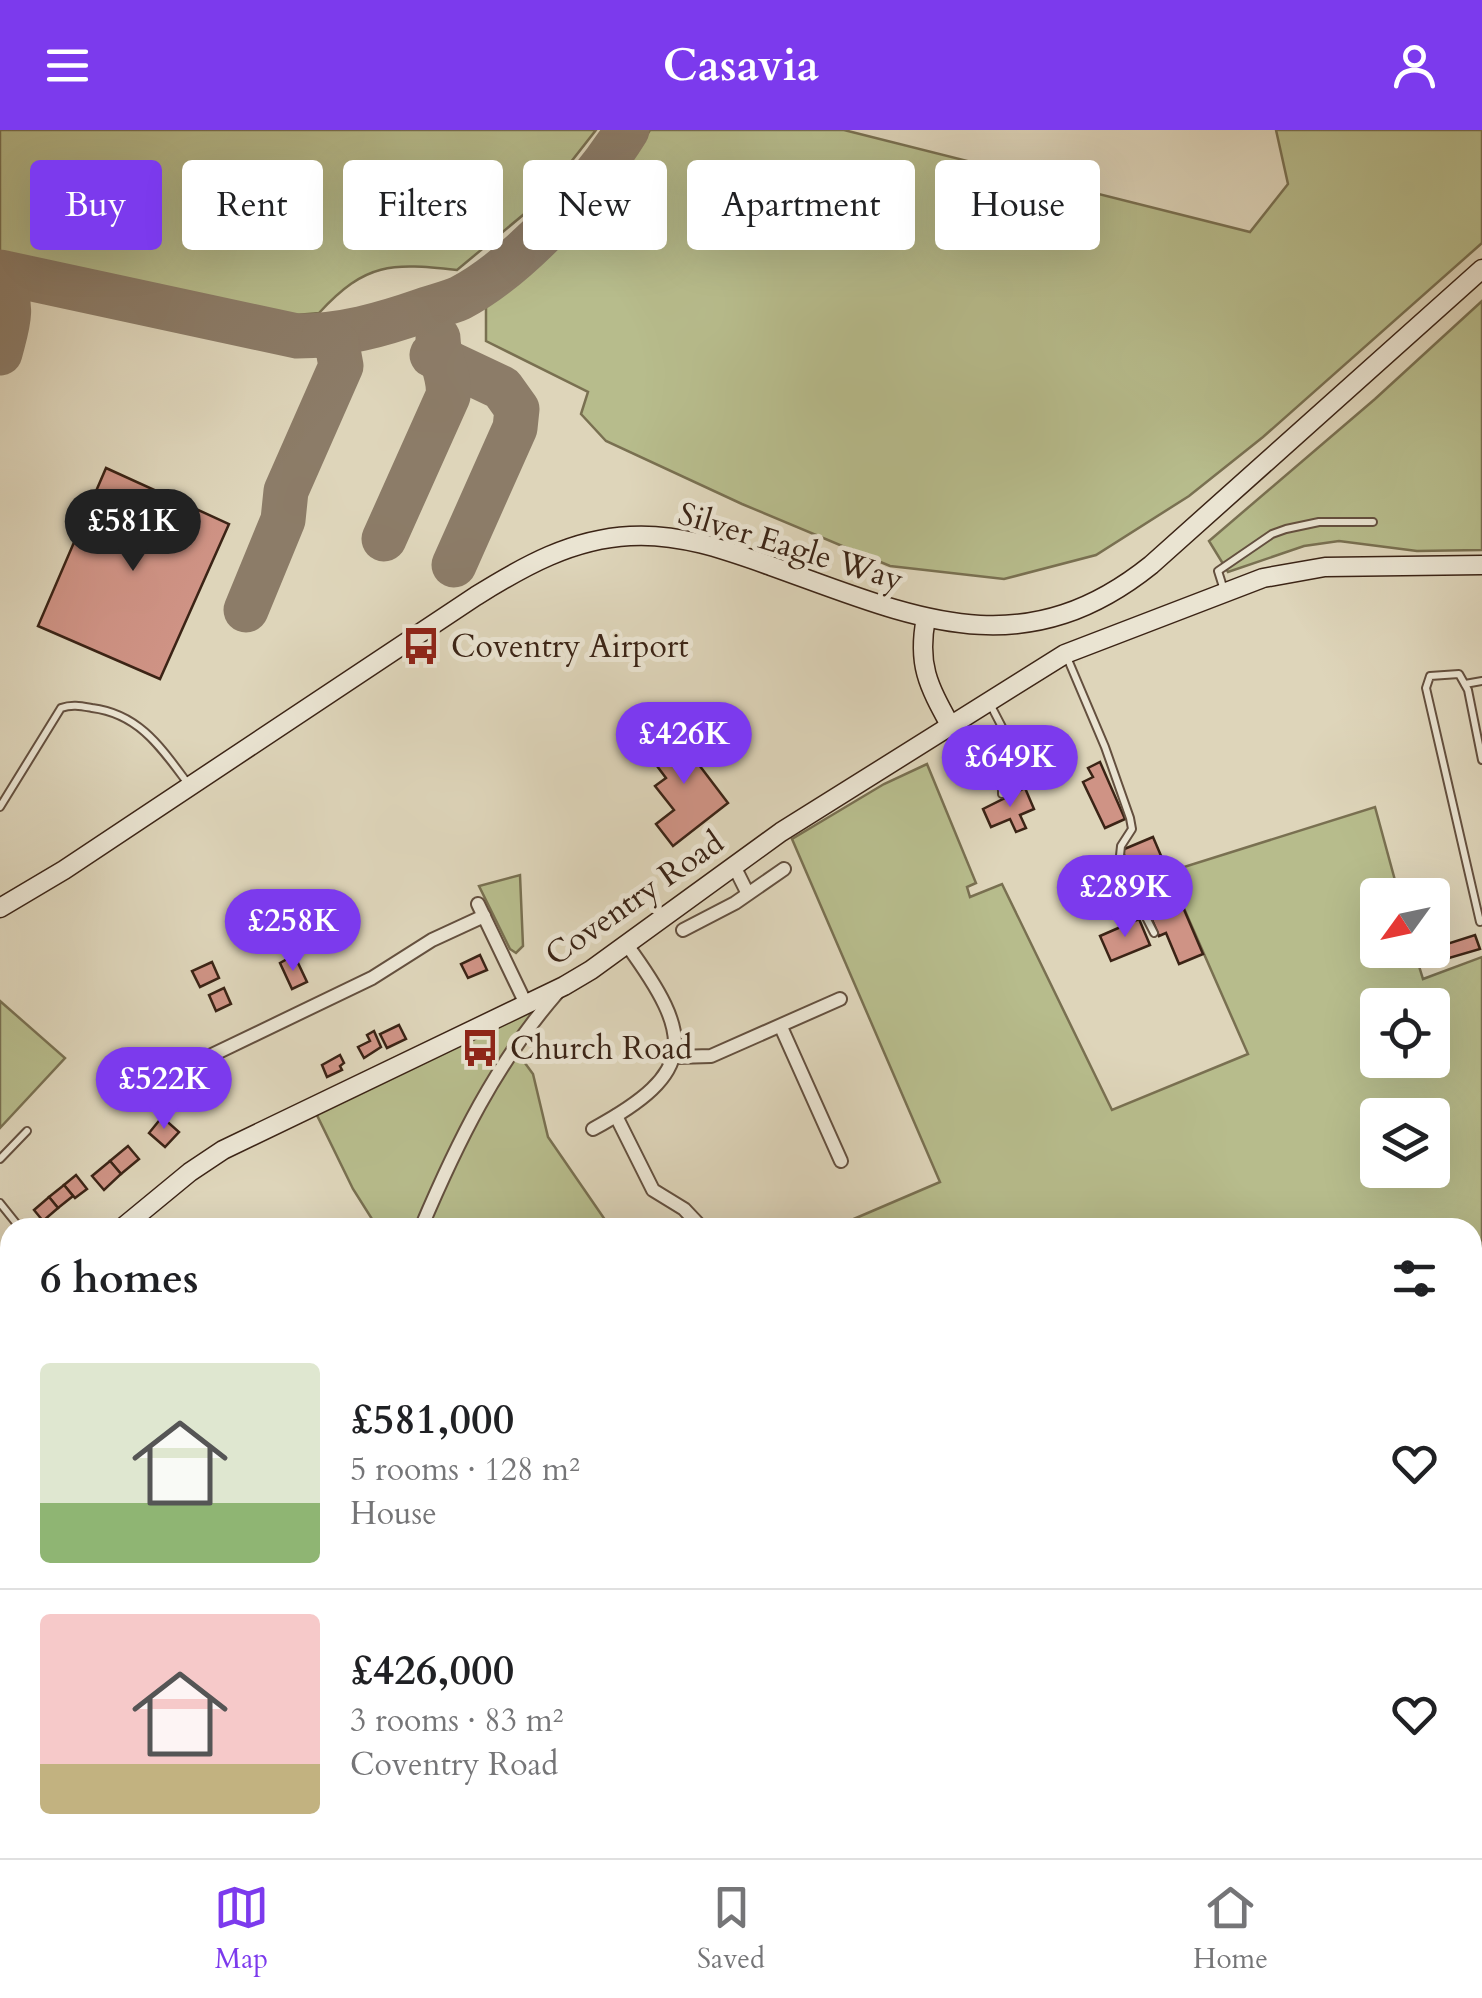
<!DOCTYPE html>
<html lang="en">
<head>
<meta charset="utf-8">
<style>
	:root { --surface:#fff; --page:#f6f6f6; --text:#202124; --muted:#757577; --line:#e0e0e0; --accent:#7c3aed }
	body { margin:0; font-family:Cardo,serif; background:var(--page); color:var(--text); height:100vh; display:flex; flex-direction:column; font-size:38px; white-space:nowrap }
	* { box-sizing:border-box; margin:0 }
	p { font-size:32px; color:var(--muted) }
	.icon { flex:none; width:55px; height:55px; fill:none; stroke:currentColor; stroke-width:2; stroke-linecap:round; stroke-linejoin:round }
	.map { position:relative; flex:1; overflow:hidden }
	.drawer { position:absolute; left:0px; top:1088px; width:1482px; height:642px; display:flex; flex-direction:column; background:var(--surface); border-radius:30px 30px 0 0; box-shadow:0 10px 40px #0002 }
	.drawer>* { flex:none }
	.banner { position:absolute; left:30px; top:30px; width:1422px; height:90px; display:flex; gap:20px }
	.needle { width:65px; rotate:237deg }
	.controls { position:absolute; left:1360px; top:748px; display:grid; gap:20px }
	.controls a { display:grid; place-items:center; width:90px; height:90px; border-radius:10px; background:var(--surface); box-shadow:0 10px 40px #0002; font-size:50px }
	.price { position:absolute; translate:-50% -85px; padding:0 22px; border-radius:35px; background:var(--accent); color:#fff; font-size:32px; line-height:65px; filter:drop-shadow(0 2px 5px #0008) }
	.price::after { content:''; position:absolute; left:50%; top:60px; width:30px; height:22px; margin-left:-15px; background:inherit; clip-path:polygon(0 0,100% 0,50% 100%) }
	.price.current { background:#222; color:#fff }
	ul { padding:0; list-style:none }
	li { display:flex; align-items:center; gap:30px; height:250px; padding:0 40px }
	li+li { border-top:2px solid var(--line) }
	li span { display:grid; place-items:center; flex:none; width:280px; height:200px; border-radius:10px; color:#555 }
	li>.icon { margin-inline-start:auto }
	span .icon { width:120px; height:120px; fill:#fffc; stroke-width:1 }
	li b { font-size:42px }
	h2 { display:flex; justify-content:space-between; align-items:center; height:120px; padding:0 40px; font-size:42px }
	.pill { padding:0 35px; border-radius:10px; background:var(--surface); box-shadow:0 10px 40px #0002; font-size:35px; line-height:90px }
	.pill.current { background:var(--accent); color:#fff }
	header { display:flex; justify-content:space-between; align-items:center; height:130px; padding:0 40px; background:var(--accent); color:#fff; font-size:45px; font-weight:700 }
	.menu { display:flex; justify-content:space-around; align-items:center; height:140px; border-top:2px solid var(--line); background:var(--surface); font-size:28px; color:var(--muted) }
	.menu a { display:grid; justify-items:center; gap:5px }
	.menu .current { color:var(--accent) }
	.map>svg:first-child { display:block }
</style>
</head>
<body>
<header><svg class="icon" aria-label="menu" viewBox="0 0 24 24"><path d="M4 6h16M4 12h16M4 18h16"/></svg>Casavia<svg class="icon" aria-label="person" viewBox="0 0 24 24"><circle cx="12" cy="8" r="4"/><path d="M4 21q1-7 8-7t8 7"/></svg></header>
<div class="map">
<svg width="1482" height="1728" viewBox="0 0 1482 1728">
	<rect width="100%" height="100%" fill="#ded5ba"/>
	<filter id="stains"><feTurbulence type="fractalNoise" baseFrequency=".002" numOctaves="4"/><feColorMatrix values="0 0 0 0 .2 0 0 0 0 .09 0 0 0 0 .02 0 0 0 .5 -.17"/></filter>
	<radialGradient id="worn" r=".72"><stop offset=".6" stop-color="#630" stop-opacity="0"/><stop offset="1" stop-color="#630" stop-opacity=".3"/></radialGradient>
	<!-- green -->
	<g fill="#b7bc8c" stroke="#797051" stroke-width="2.5" fill-rule="evenodd">
		<path d="M0 0H596L541 70 457 140C391 133 366 132 319 183L285 186 0 122Z"/>
		<path d="M650 0H844L1250 102 1288 54 1276 0H1482V113L1263 307 1189 366 1096 425 1004 449 890 436 742 374 606 311 581 284 588 262 486 211V176L542 130 617 52Z"/>
		<path d="M1482 171V420L1417 421 1339 411 1304 416 1228 442 1209 411 1375 269Z"/>
		<path d="M927 634 976 753 967 757 970 767 1002 754 1112 980 1248 924 1168 742 1375 677 1399 765H1378V820H1414L1423 849 1482 827V1728H1142L1131 1720H1472V1098L835 1097 940 1052 792 709 884 654ZM1378 875H1432V930H1378ZM1378 985H1432V1040H1378Z"/>
		<path d="M520 745 523 816 516 823 510 819 479 756Z"/>
		<path d="M564 856 514 918 533 944 548 1007 610 1097H377L353 1059 312 975Z"/>
		<path d="M0 871 65 928 0 998Z"/>
	</g>
	<g fill="none" stroke-linecap="round" stroke-linejoin="round">
		<!-- stream -->
		<path stroke="#717c77" stroke-width="5" d="M1115 1720 1122 1728"/>
		<!-- taxiway -->
		<g stroke="#8c7c68" stroke-width="45">
			<path d="M0 142 297 206C342 206 381 195 424 180 435 176 449 173 460 168 518 138 593 55 627 0"/>
			<path d="M0 153C16 175 6 199 0 223"/>
			<path d="M432 225 502 258 517 279 515 298 454 435"/>
			<path d="M384 409 448 266C451 245 438 229 438 208"/>
			<path d="M246 480 283 390 286 361 341 236 337 214 324 206"/>
		</g>
	</g>
	<!-- building -->
	<g fill="#cf9385" stroke="#3b2416" stroke-width="2.5">
		<path d="M106 338 229 394 160 549 38 496Z"/>
		<path d="M680 597 699 622 693 627 728 673 673 716 656 694 674 680 655 656 666 648 648 624Z"/>
		<path d="M1100 632 1125 689 1105 698 1083 652 1093 647 1088 638Z"/>
		<path d="M1025 658 1034 679 1020 685 1026 698 1016 702 1010 689 991 697 983 679Z"/>
		<path d="M1153 707 1203 824 1179 834 1166 803 1159 806 1122 720Z"/>
		<path d="M1139 789 1150 815 1111 831 1100 806Z"/>
		<path d="M1475 805 1480 819 1432 833 1428 820Z"/>
		<path d="M480 825 487 840 468 848 461 834Z"/>
		<path d="M289 828 292 836 298 833 307 852 292 859 280 833Z"/>
		<path d="M212 832 219 848 200 857 192 841Z"/>
		<path d="M224 858 231 874 216 881 209 865Z"/>
		<path d="M399 895 406 909 387 918 380 904Z"/>
		<path d="M374 901 381 917 364 928 358 917 370 911 367 905Z"/>
		<path d="M340 925 344 933 340 936 342 940 327 947 322 935Z"/>
		<path d="M162 987 179 1002 165 1017 149 1003Z"/>
		<path d="M128 1016 139 1029 121 1044 110 1031Z"/>
		<path d="M110 1031 121 1044 104 1060 92 1046Z"/>
		<path d="M76 1045 87 1059 75 1068 64 1055Z"/>
		<path d="M64 1055 73 1066 58 1078 49 1067Z"/>
		<path d="M49 1067 58 1078 43 1091 34 1080Z"/>
	</g>
	<g fill="none" stroke-linecap="round" stroke-linejoin="round">
		<!-- lane casing -->
		<g stroke="#64503f" stroke-width="10">
			<g id="lane">
				<path d="M1224 460 1218 441 1272 404 1286 399 1319 392H1373"/>
				<path d="M1066 525 1105 617 1130 688 1132 699 1121 716 1119 735 1154 803"/>
				<path d="M1465 554 1482 551"/>
				<path d="M989 572 1002 597V664"/>
				<path d="M0 677 61 578C72 574 81 576 92 578 140 584 162 619 189 655"/>
				<path d="M1480 792 1426 558 1430 546 1459 544 1468 560 1482 630"/>
				<path d="M0 1029 27 1001"/>
				<path d="M0 1073 20 1098"/>
			</g>
		</g>
		<!-- street casing -->
		<g stroke="#64503f" stroke-width="16">
			<g id="street">
				<path d="M734 736 747 762"/>
				<path d="M478 774 526 874"/>
				<path d="M683 800 735 773 784 739"/>
				<path d="M781 897 841 1031"/>
				<path d="M210 926 372 848 432 810 484 786"/>
				<path d="M676 927 711 926 840 869"/>
				<path d="M616 986 653 1060 684 1079 702 1098"/>
				<path d="M593 999C698 942 694 907 627 815"/>
				<path d="M421 1098C457 1013 496 933 557 863"/>
				<path d="M0 1493 10 1502"/>
				<path d="M451 1720 460 1728"/>
			</g>
		</g>
		<!-- secondary casing -->
		<g stroke="#3b2416" stroke-width="21">
			<g id="secondary">
				<path d="M926 488C917 534 928 555 950 595"/>
				<path d="M0 778 64 740 476 466C524 436 572 409 630 406 679 403 726 420 771 436 911 486 1020 540 1151 435L1482 139"/>
				<path d="M122 1098 190 1042 223 1020 564 856 591 840 781 702 1065 524 1263 448 1325 437 1482 435"/>
				<path d="M0 1201 10 1193"/>
			</g>
		</g>
		<!-- lane -->
		<use href="#lane" stroke="#eae4d2" stroke-width="6"/>
		<!-- street -->
		<use href="#street" stroke="#eae4d2" stroke-width="12"/>
		<!-- secondary -->
		<use href="#secondary" stroke="#eae4d2" stroke-width="18"/>
	</g>
	<!-- icons -->
	<defs>
		<g id="bus-bare" transform="scale(3)"><path d="M-5-6H5V4H4V6H2V4H-2V6H-4V4H-5ZM-3.5-4V0h7V-4ZM-3.5 1.2v1.5H-2V1.2ZM2 1.2v1.5H3.5V1.2Z" fill="#8f2418" stroke="#eae4d2" stroke-width="2.5" paint-order="stroke"/></g>
	</defs>
	<g fill-rule="evenodd">
		<use href="#bus-bare" x="421" y="516"/>
		<use href="#bus-bare" x="480" y="918"/>
	</g>
	<g text-anchor="middle" stroke-width="10" stroke-linejoin="round" paint-order="stroke">
		<!-- street labels -->
		<g font-size="32" fill="#3b2416" stroke="#eae4d2">
			<text transform="translate(791 416) rotate(17)" y="11">Silver Eagle Way</text>
			<text transform="translate(634 768) rotate(-35)" y="11">Coventry Road</text>
		</g>
		<!-- poi labels -->
		<g font-size="32" fill="#3b2416" stroke="#eae4d2" text-anchor="start">
			<text x="451" y="527">Coventry Airport</text>
			<text x="510" y="929">Church Road</text>
		</g>
	</g>
	<rect width="100%" height="100%" filter="url(#stains)"/>
	<rect width="100%" height="100%" fill="url(#worn)"/>
</svg>
<div class="controls">
<a><svg class="needle" viewBox="-14 -14 28 28"><path d="M0-13l5 13h-10z" fill="#e53935"/><path d="M0 13l5-13h-10z" fill="#757577"/></svg></a>
<a><svg class="icon" aria-label="locate" viewBox="0 0 24 24"><circle cx="12" cy="12" r="6"/><path d="M12 2v4M12 18v4M2 12h4M18 12h4"/></svg></a>
<a><svg class="icon" aria-label="layers" viewBox="0 0 24 24"><path d="M12 4l9 5-9 5-9-5zM3 14l9 5 9-5"/></svg></a>
</div>
<b class="price current" style="left:133px;top:444px">£581K</b>
<b class="price" style="left:684px;top:657px">£426K</b>
<b class="price" style="left:1010px;top:680px">£649K</b>
<b class="price" style="left:1125px;top:810px">£289K</b>
<b class="price" style="left:293px;top:844px">£258K</b>
<b class="price" style="left:164px;top:1002px">£522K</b>
<div class="banner">
<a class="pill current">Buy</a>
<a class="pill">Rent</a>
<a class="pill">Filters</a>
<a class="pill">New</a>
<a class="pill">Apartment</a>
<a class="pill">House</a>
</div>
<section class="drawer">
<h2>6 homes<svg class="icon" aria-label="filters" viewBox="0 0 24 24"><path d="M4 7h16M4 17h16"/><circle cx="9" cy="7" r="2"/><circle cx="15" cy="17" r="2"/></svg></h2>
<ul>
<li><span style="background:linear-gradient(#dfe7d0 70%,#8fb573 0)"><svg class="icon" aria-label="home" viewBox="0 0 24 24"><path d="M3 11l9-7 9 7M6 9v11h12V9"/></svg></span><div><b>£581,000</b><p>5 rooms · 128 m²</p><p>House</p></div><svg class="icon" aria-label="heart" viewBox="0 0 24 24"><path d="M12 20l-8-8c-3-5 5-10 8-4 3-6 11-1 8 4z"/></svg></li>
<li><span style="background:linear-gradient(#f6c9c9 75%,#c2b280 0)"><svg class="icon" aria-label="home" viewBox="0 0 24 24"><path d="M3 11l9-7 9 7M6 9v11h12V9"/></svg></span><div><b>£426,000</b><p>3 rooms · 83 m²</p><p>Coventry Road</p></div><svg class="icon" aria-label="heart" viewBox="0 0 24 24"><path d="M12 20l-8-8c-3-5 5-10 8-4 3-6 11-1 8 4z"/></svg></li>
</ul>
</section>
</div>
<nav class="menu">
<a class="current"><svg class="icon" aria-label="map" viewBox="0 0 24 24"><path d="M3 6l6-2 6 2 6-2v14l-6 2-6-2-6 2zM9 4v14M15 6v14"/></svg>Map</a>
<a><svg class="icon" aria-label="saved" viewBox="0 0 24 24"><path d="M7 4h10v16l-5-4-5 4z"/></svg>Saved</a>
<a><svg class="icon" aria-label="home" viewBox="0 0 24 24"><path d="M3 11l9-7 9 7M6 9v11h12V9"/></svg>Home</a>
</nav>
</body>
</html>
